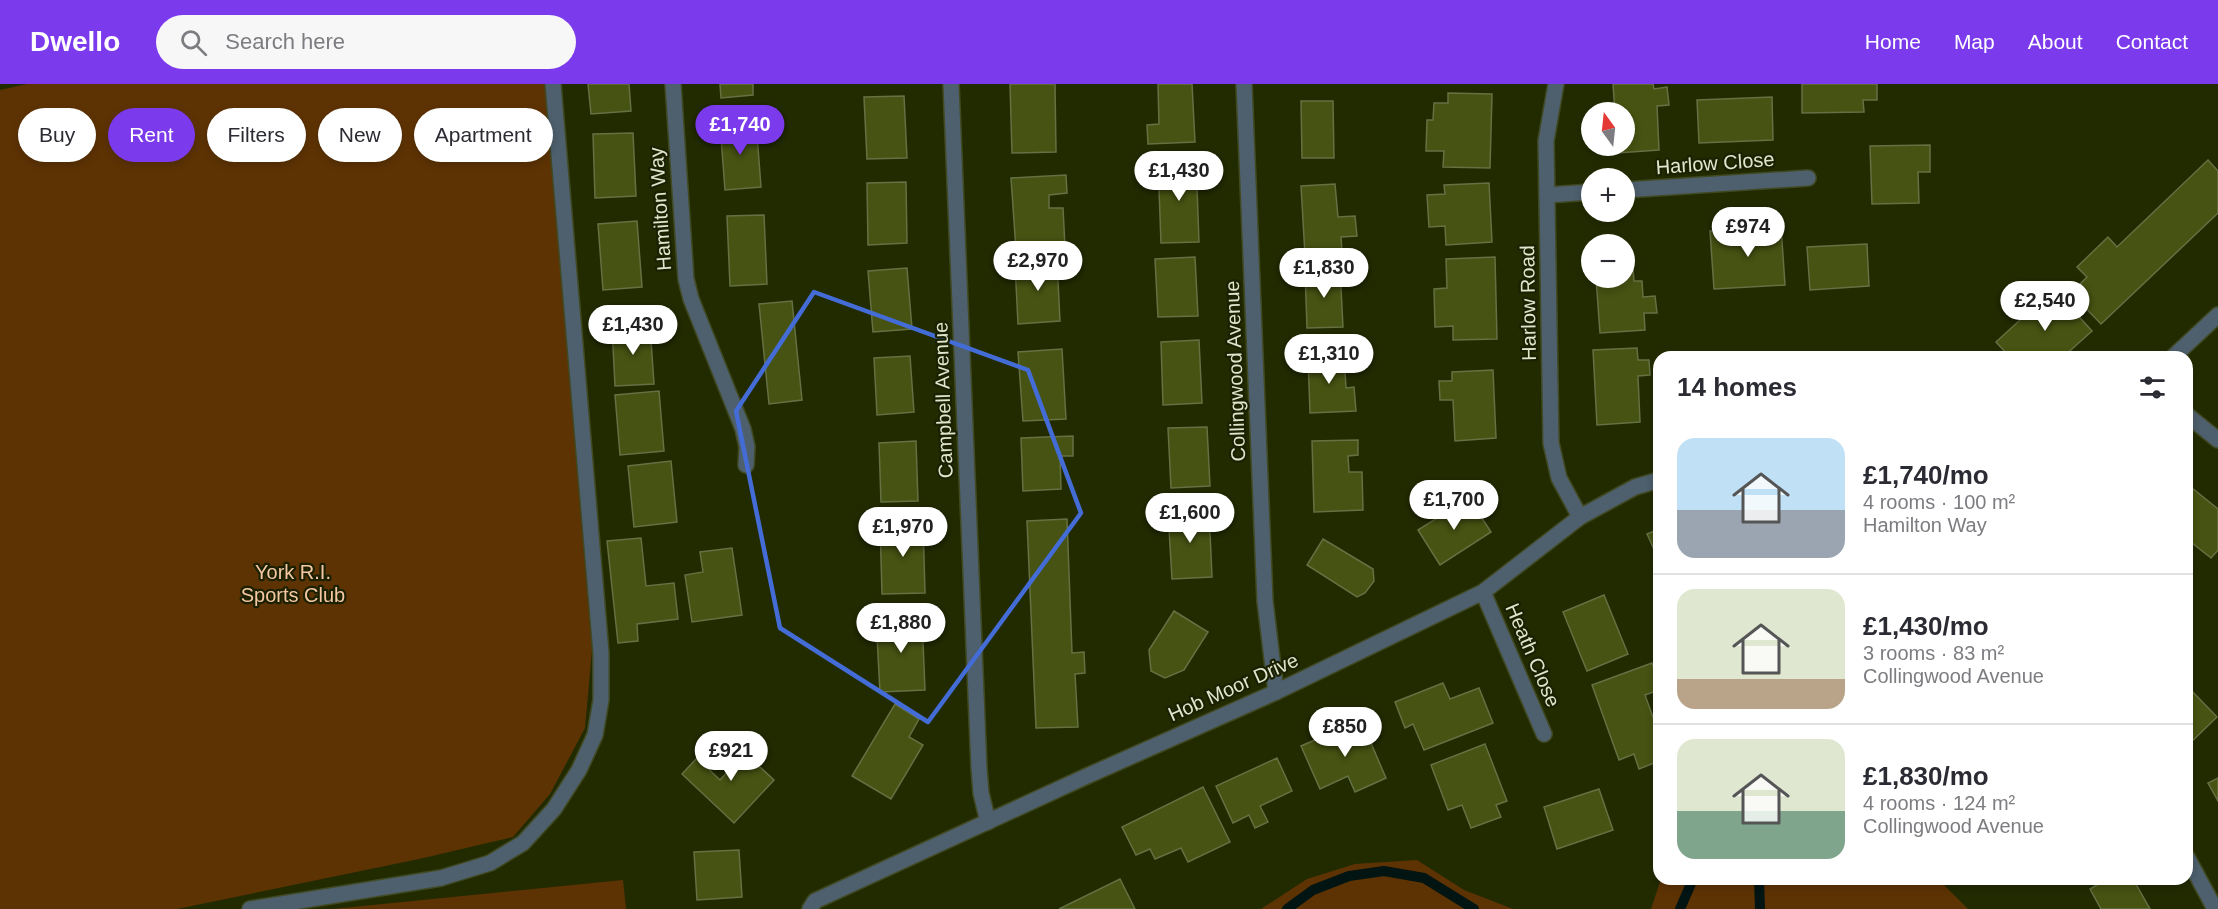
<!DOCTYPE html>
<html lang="en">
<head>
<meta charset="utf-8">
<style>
	:root { --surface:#fff; --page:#f7f7f7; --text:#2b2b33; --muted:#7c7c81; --line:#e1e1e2; --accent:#7c3aed }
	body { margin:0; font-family:Arial,sans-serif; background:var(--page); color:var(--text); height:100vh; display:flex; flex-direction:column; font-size:22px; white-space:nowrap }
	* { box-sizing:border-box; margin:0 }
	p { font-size:20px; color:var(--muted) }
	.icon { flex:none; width:33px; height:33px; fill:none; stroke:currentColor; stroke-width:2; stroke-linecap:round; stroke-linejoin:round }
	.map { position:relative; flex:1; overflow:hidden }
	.sheet { position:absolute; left:1653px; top:267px; width:540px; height:534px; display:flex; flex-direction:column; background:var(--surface); border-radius:18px; box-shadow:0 3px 9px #0003 }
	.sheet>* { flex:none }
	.top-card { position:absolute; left:18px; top:24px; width:570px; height:54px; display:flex; gap:12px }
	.needle { width:39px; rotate:345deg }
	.buttons { position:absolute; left:1581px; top:18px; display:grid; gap:12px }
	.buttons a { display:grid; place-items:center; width:54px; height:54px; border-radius:50%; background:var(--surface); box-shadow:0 3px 9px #0003; font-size:30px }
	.price { position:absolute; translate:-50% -51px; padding:0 14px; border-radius:21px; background:#fff; color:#222; font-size:20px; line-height:39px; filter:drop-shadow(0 2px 3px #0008) }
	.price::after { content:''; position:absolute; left:50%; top:36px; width:18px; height:14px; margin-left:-9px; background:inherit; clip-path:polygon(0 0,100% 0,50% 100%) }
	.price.on { background:var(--accent); color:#fff }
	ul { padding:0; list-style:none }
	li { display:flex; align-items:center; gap:18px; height:150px; padding:0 24px }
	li+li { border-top:2px solid var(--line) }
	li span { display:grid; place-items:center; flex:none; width:168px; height:120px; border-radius:18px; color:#555 }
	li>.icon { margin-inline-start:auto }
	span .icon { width:72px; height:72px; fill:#fffc; stroke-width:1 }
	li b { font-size:26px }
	h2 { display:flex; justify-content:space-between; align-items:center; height:72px; padding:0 24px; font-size:26px }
	.chip { padding:0 21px; border-radius:27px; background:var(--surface); box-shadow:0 3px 9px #0003; font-size:21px; line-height:54px }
	.chip.on { background:var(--accent); color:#fff }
	header { display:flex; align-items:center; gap:36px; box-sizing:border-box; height:84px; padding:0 30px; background:var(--accent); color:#fff }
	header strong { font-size:28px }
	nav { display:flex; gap:33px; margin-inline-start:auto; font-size:21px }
	.search { width:420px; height:54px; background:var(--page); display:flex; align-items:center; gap:15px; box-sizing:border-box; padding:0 21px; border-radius:33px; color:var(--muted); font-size:22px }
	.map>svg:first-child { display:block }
</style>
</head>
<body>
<header>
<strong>Dwello</strong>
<div class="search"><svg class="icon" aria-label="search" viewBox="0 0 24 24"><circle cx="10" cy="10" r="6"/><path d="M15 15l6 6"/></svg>Search here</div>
<nav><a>Home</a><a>Map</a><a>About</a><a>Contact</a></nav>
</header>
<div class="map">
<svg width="2218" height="825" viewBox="0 0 2218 825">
	<rect width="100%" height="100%" fill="#222b00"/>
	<!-- green -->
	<g fill="#5e3304">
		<path d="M27 0H545L592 566 585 644 550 710 513 753 419 775 177 825H0V6Z"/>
		<path d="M1417 776 1464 806 1513 825H1261L1307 795 1355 780Z"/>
		<path d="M1661 795H1938L1968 825H1651Z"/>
		<path d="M623 796 626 825H333Z"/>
	</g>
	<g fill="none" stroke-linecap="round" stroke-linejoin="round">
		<!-- stream -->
		<g stroke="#021512" stroke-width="10">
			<path d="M1759 795 1760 825"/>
			<path d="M1287 825 1313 806 1349 792 1384 787 1424 794 1474 825"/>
			<path d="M1680 825 1693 795"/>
		</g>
	</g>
	<!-- building -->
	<g fill="#465312" stroke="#657043" stroke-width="1.5">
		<path d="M588 0H629L631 27 591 30Z"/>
		<path d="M720 0H753V11L721 14Z"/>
		<path d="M1010 0H1055L1056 68 1012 69Z"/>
		<path d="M1158 0H1192L1195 58 1148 60 1147 41 1159 40Z"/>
		<path d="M1613 0H1653L1654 5 1667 3 1669 21 1657 22 1659 66 1617 69V62H1624V28H1615Z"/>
		<path d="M1802 0H1877V16H1863L1864 28 1802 29Z"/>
		<path d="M1448 9 1492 10 1490 84 1443 83 1444 67H1426L1427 36H1433L1434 19H1448Z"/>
		<path d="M904 12 907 74 867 75 864 13Z"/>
		<path d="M1772 13 1773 56 1699 59 1697 16Z"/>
		<path d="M1301 17H1333L1334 74H1302Z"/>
		<path d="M756 37 761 103 725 106 720 40Z"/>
		<path d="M633 49 636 112 595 114 593 50Z"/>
		<path d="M1930 61V88H1918L1919 119 1872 120 1870 62Z"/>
		<path d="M1196 76 1199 158 1161 159 1158 78Z"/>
		<path d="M2208 76 2218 87V129L2101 240 2071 209 2087 193 2077 183 2108 153 2117 163Z"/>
		<path d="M1066 91 1067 109 1049 111V124H1063L1065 163 1016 166 1011 94Z"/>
		<path d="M906 98 907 159 868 161 867 99Z"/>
		<path d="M1489 99 1492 158 1446 161 1445 142 1429 143 1427 111 1445 110 1444 101Z"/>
		<path d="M1335 100 1338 133 1355 132 1357 152 1341 153 1342 168 1305 171 1301 102Z"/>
		<path d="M764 131 767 200 730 202 727 132Z"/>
		<path d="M637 137 642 203 603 206 598 140Z"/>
		<path d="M1781 142 1785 201 1714 205 1710 147Z"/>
		<path d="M1867 160 1869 202 1810 206 1807 163Z"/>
		<path d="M1624 172H1632L1634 197H1642L1643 213 1655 212 1657 229H1644L1645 246 1600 249 1596 194H1624Z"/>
		<path d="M1195 173 1198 232 1158 233 1155 175Z"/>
		<path d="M1495 173 1497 255 1453 256V242L1435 243 1434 205 1447 204 1446 175Z"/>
		<path d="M1057 177 1060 237 1018 240 1015 180Z"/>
		<path d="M907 184 912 245 873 248 868 187Z"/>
		<path d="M1340 185 1343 243 1307 244 1305 187Z"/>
		<path d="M2062 214 2092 247 2063 273H2010L1996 258 2043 215 2051 224Z"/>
		<path d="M792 217 802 316 769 320 759 220Z"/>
		<path d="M650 242 654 300 615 302 612 243Z"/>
		<path d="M1199 256 1202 319 1163 321 1161 258Z"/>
		<path d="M1637 264 1638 276H1649L1650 291 1638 292 1640 338 1597 341 1593 266Z"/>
		<path d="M1062 265 1066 335 1023 337 1018 268Z"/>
		<path d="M1344 270 1346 304 1354 303 1356 327 1310 329 1308 272Z"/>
		<path d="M910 272 914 328 877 331 874 274Z"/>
		<path d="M1493 286 1496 354 1455 357 1453 316H1440L1439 297H1452V288Z"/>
		<path d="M659 307 664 367 620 371 615 311Z"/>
		<path d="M1207 343 1210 402 1171 404 1168 344Z"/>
		<path d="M1073 352V372H1060L1061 405 1023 407 1021 354Z"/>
		<path d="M1358 356V371L1348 372 1349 388H1362L1363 426 1314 428 1312 357Z"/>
		<path d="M916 357 918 417 881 418 879 359Z"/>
		<path d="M671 377 677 438 634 443 628 382Z"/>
		<path d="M2187 400 2218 425V466L2211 474 2187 455Z"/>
		<path d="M1469 414 1491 448 1440 481 1418 446Z"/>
		<path d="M1209 426 1212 493 1172 495 1168 428Z"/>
		<path d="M1067 435 1072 569 1084 568 1085 589 1075 590 1078 643 1036 644 1027 437Z"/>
		<path d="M923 438 925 509 882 510 880 440Z"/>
		<path d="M1659 445V471L1657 472 1647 450Z"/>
		<path d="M641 454 646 502 674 499 678 535 637 540 638 557 618 559 607 457Z"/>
		<path d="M1323 455 1373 485 1374 497 1365 509 1357 513 1307 481Z"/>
		<path d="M732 464 742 531 692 538 685 491 703 488 700 468Z"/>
		<path d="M1604 511 1628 570 1587 587 1563 528Z"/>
		<path d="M1174 527 1208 548 1184 586 1165 594 1151 587 1149 566Z"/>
		<path d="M922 533 925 606 880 608 876 534Z"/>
		<path d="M1652 579 1659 598V606L1645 611 1659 650V677L1639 685 1634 670 1619 676 1592 601Z"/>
		<path d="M1443 599 1450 615 1479 604 1493 639 1424 666 1413 640 1405 644 1395 618Z"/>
		<path d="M2187 602 2217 633 2188 661H2187Z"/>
		<path d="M895 620 919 635 909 653 923 661 891 715 852 692Z"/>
		<path d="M1361 636 1386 694 1355 708 1348 692 1320 705 1301 662Z"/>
		<path d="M733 658 774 696 734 739 682 690 697 674 720 696 731 684 719 672Z"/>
		<path d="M1485 660 1507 717 1496 721 1501 733 1471 744 1462 721 1448 726 1431 681Z"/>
		<path d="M1277 674 1292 707 1260 722 1268 738 1255 744 1249 731 1233 739 1216 702Z"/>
		<path d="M2218 694V717L2208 699Z"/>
		<path d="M1203 703 1230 758 1188 778 1181 764 1155 775 1150 765 1136 771 1122 743Z"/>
		<path d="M1599 705 1613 746 1557 765 1544 723Z"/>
		<path d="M739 766 742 813 697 816 694 768Z"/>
		<path d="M1120 795 1135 825H1059Z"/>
		<path d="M2107 795H2133L2150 825H2101L2090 805Z"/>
	</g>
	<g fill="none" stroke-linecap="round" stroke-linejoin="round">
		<!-- service casing -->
		<g stroke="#404921" stroke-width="18">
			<path id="service" d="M250 825 441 794 490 779 523 759 554 725 579 686 595 651 601 616V569L553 0"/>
		</g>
		<!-- minor casing -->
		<g stroke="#404921" stroke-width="18">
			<g id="minor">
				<path d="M673 0 686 195 691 215 743 345 747 363 746 381"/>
				<path d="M951 0 979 684 981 709 988 738"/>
				<path d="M1244 0 1265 517 1276 608"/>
				<path d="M1556 0 1546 57 1551 359 1559 394 1580 433"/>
				<path d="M1624 106 1808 94"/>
				<path d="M1547 111 1592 108"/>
				<path d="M2173 273 2218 231"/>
				<path d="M2187 331 2218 356"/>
				<path d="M1483 508 1544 650"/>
				<path d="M2187 773 2215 825"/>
				<path d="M810 825 815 817 1087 692 1276 608 1483 508 1580 433 1635 403 1659 396"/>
			</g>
		</g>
		<!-- service -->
		<use href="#service" stroke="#4e5f6d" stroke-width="15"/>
		<!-- minor -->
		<use href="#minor" stroke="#4e5f6d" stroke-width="15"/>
	</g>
	<!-- marked area -->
	<path fill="none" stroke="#446cd6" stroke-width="4.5" stroke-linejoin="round" d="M814 208 1028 286 1081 429 928 638 780 544 736 327Z"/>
	<g text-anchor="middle" stroke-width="4.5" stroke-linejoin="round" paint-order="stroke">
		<!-- street labels -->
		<g font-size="20" fill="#dfe6cd" stroke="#1a2000">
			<text transform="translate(1715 79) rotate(-4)" y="7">Harlow Close</text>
			<text transform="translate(660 125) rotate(-94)" y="7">Hamilton Way</text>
			<text transform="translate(1528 219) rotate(-91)" y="7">Harlow Road</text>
			<text transform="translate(1235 287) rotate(-92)" y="7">Collingwood Avenue</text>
			<text transform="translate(943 316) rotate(-92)" y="7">Campbell Avenue</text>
			<text transform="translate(1533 571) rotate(67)" y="7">Heath Close</text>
			<text transform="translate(1233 603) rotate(-24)" y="7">Hob Moor Drive</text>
		</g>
		<!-- park labels -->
		<g font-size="20" fill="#f5c7a3" stroke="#1a2000">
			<text x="293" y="495">York R.I.<tspan x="293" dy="23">Sports Club</tspan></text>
		</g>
	</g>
</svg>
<div class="buttons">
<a><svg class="needle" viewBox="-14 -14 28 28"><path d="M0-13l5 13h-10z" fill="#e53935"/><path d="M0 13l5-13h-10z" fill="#7c7c81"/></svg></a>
<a>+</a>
<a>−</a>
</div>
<b class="price on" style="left:740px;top:72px">£1,740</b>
<b class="price" style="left:1179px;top:118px">£1,430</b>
<b class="price" style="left:1748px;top:174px">£974</b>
<b class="price" style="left:1038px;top:208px">£2,970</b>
<b class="price" style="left:1324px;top:215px">£1,830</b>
<b class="price" style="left:2045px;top:248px">£2,540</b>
<b class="price" style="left:633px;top:272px">£1,430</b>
<b class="price" style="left:1329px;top:301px">£1,310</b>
<b class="price" style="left:1454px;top:447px">£1,700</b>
<b class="price" style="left:1190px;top:460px">£1,600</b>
<b class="price" style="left:903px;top:474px">£1,970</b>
<b class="price" style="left:901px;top:570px">£1,880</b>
<b class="price" style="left:1345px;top:674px">£850</b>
<b class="price" style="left:731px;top:698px">£921</b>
<div class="top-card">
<a class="chip">Buy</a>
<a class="chip on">Rent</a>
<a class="chip">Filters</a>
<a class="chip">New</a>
<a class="chip">Apartment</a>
</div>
<section class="sheet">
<h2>14 homes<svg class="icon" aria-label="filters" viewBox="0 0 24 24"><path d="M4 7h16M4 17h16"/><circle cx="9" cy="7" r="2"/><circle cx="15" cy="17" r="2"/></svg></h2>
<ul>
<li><span style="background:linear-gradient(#bfe0f5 60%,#9aa5b1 0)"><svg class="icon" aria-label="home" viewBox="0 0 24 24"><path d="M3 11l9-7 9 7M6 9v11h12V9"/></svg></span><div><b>£1,740/mo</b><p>4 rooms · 100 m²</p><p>Hamilton Way</p></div></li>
<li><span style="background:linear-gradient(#dfe7d0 75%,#b9a48a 0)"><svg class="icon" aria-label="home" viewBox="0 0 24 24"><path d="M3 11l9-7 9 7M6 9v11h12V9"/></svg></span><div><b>£1,430/mo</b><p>3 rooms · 83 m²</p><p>Collingwood Avenue</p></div></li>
<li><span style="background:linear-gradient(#dfe7d0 60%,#7fa58c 0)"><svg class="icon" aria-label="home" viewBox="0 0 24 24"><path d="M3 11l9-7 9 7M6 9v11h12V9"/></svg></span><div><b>£1,830/mo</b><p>4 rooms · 124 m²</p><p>Collingwood Avenue</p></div></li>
</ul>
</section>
</div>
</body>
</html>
